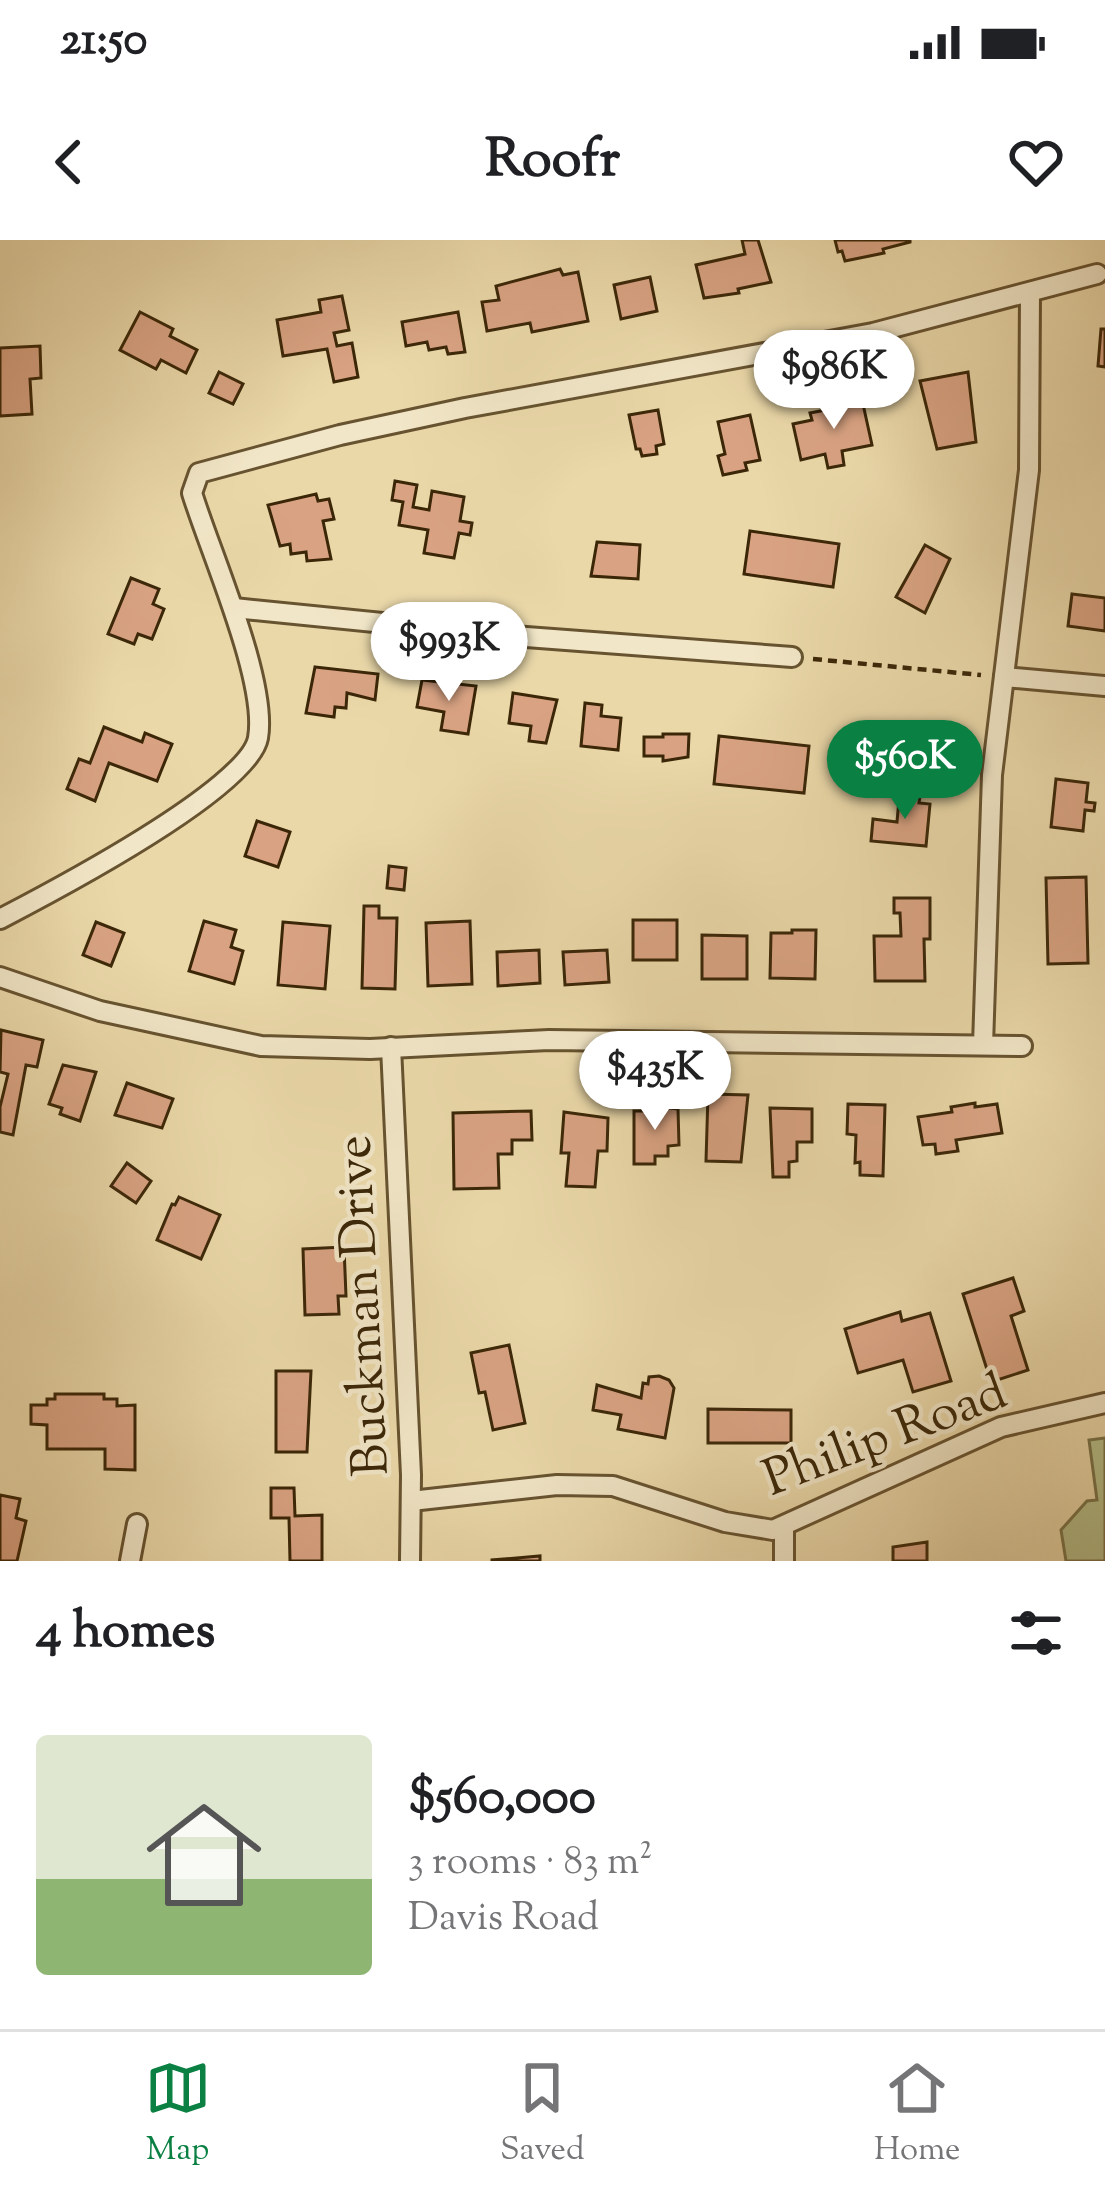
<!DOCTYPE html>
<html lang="en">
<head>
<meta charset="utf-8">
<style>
	:root { --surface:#fff; --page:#f6f6f6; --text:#202124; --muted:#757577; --line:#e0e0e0; --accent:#0b8043 }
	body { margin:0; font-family:"Sorts Mill Goudy",serif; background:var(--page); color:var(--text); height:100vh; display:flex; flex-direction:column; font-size:45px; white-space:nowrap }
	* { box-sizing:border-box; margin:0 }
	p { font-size:39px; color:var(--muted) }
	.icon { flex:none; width:66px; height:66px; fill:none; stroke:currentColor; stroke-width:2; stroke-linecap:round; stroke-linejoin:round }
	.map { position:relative; height:1321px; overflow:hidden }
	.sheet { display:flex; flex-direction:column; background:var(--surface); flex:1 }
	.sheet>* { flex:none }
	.price { position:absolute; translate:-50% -102px; padding:0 27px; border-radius:42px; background:#fff; color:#222; font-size:39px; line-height:78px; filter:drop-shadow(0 3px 6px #0008) }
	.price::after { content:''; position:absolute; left:50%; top:72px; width:36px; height:27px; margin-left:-18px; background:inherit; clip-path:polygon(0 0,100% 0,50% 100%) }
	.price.on { background:var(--accent); color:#fff }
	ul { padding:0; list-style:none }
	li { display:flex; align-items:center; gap:36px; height:300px; padding:0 36px }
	li span { display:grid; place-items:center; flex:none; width:336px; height:240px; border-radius:12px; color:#555 }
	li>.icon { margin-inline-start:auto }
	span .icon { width:144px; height:144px; fill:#fffc; stroke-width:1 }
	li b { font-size:51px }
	h2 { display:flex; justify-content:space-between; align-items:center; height:144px; padding:0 36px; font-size:51px }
	.status { display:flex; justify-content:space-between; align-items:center; height:84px; padding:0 60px; background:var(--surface); direction:ltr }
	.status svg { height:33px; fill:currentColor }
	header { display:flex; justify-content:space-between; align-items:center; height:156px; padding:0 36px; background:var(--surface); font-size:54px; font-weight:800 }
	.menu { display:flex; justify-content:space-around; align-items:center; height:168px; border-top:3px solid var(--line); background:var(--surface); font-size:33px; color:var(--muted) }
	.menu a { display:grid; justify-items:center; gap:6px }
	.menu .on { color:var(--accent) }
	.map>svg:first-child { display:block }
</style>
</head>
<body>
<div class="status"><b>21:50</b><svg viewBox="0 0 49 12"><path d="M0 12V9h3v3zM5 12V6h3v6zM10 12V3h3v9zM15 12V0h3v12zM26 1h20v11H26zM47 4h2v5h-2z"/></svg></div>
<header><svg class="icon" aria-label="back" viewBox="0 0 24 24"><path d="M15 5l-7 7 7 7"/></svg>Roofr<svg class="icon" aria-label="heart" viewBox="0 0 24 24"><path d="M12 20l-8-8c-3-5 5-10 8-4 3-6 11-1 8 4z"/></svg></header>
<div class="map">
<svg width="1105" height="1321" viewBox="0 0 1105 1321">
	<rect width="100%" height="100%" fill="#ead8a9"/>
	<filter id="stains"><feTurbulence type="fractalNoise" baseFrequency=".00167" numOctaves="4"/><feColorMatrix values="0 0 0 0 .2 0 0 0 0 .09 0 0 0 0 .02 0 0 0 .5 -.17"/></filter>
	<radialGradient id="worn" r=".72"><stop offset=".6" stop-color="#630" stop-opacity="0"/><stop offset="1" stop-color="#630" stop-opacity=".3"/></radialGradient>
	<!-- green -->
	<path fill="#b4bf8a" stroke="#787349" stroke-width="3" d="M1105 1198V1321H1066L1061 1290 1087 1261 1097 1260 1089 1200Z"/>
	<!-- building -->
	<g fill="#d9a383" stroke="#3b2708" stroke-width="3">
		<path d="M742 0H758L771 42 738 49 739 53 704 58 696 25 745 14Z"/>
		<path d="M835 0H910V2L883 9 884 13 845 21 842 11 838 12Z"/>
		<path d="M560 29 563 35 578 32 588 81 532 92 530 83 487 91 482 62 499 60 496 46Z"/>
		<path d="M650 37 657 71 621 79 614 45Z"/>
		<path d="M342 56 349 90 334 93 337 106 352 103 358 137 334 142 327 109 283 116 277 80 321 72 319 60Z"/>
		<path d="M140 72 173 89 170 96 197 110 186 133 161 120 156 129 120 110Z"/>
		<path d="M458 72 465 112 448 114 446 107 429 110 427 102 406 106 402 82Z"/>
		<path d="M1101 89H1105V127L1098 126Z"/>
		<path d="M40 106 41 138 30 139 32 174 0 176V108Z"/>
		<path d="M219 132 243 144 233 164 209 153Z"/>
		<path d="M968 132 976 202 937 209 920 141Z"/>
		<path d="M861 155 872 205 842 211 844 225 828 228 825 214 801 220 793 184 812 180 810 173 841 167 840 160Z"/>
		<path d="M658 170 664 204 656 206 657 214 642 216 640 209H636L629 175Z"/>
		<path d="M750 175 760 220 745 223 747 230 723 235 718 216 725 214 718 182Z"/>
		<path d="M395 241 417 245 413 267 429 270 432 251 464 257 460 281 472 283 470 295 459 293 454 318 424 313 428 290 399 285 403 262 392 260Z"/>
		<path d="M316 254 318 261 329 259 334 279 323 281 331 319 307 321 306 312 291 314 290 304 280 306 268 265Z"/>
		<path d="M750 291 839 304 833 347 744 334Z"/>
		<path d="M597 302 640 305 638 339 591 336Z"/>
		<path d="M925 305 950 319 925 373 896 357Z"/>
		<path d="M131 338 159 349 153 364 164 369 152 399 138 394 134 404 108 394Z"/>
		<path d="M1072 354 1105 358V391L1068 386Z"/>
		<path d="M315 427 378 434 375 460 347 453 346 468 335 467 334 477 306 473Z"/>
		<path d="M422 440 476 446 468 494 441 490 444 472 417 467Z"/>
		<path d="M513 453 557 460 546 503 529 501 531 486 509 483Z"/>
		<path d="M585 463 602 465 601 476 621 478 618 510 581 506Z"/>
		<path d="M104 487 142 502 145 493 172 504 157 541 109 523 95 561 67 549 79 519 90 523Z"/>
		<path d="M663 494H689L688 517 663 521V516H644V497H663Z"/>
		<path d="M719 496 809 506 804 553 714 544Z"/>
		<path d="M1056 539 1088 543 1086 562 1095 563 1094 571 1085 570 1083 591 1051 587Z"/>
		<path d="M900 548 921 550 919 563 930 564 926 606 871 601 873 579 897 582Z"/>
		<path d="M257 581 290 592 278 627 245 616Z"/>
		<path d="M389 626 406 628 404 650 387 648Z"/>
		<path d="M1086 637 1088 723 1048 724 1046 638Z"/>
		<path d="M894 658H930V699H924L925 741H875L874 696H901L900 673H894Z"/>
		<path d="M364 666H379V678H397L395 749 362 748Z"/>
		<rect x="633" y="680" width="44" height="40"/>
		<path d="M204 681 236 690 231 707 243 711 234 744 189 731Z"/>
		<path d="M470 681 472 744 428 746 426 683Z"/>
		<path d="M96 682 124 693 111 726 83 715Z"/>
		<path d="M283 682 330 686 325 749 278 745Z"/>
		<path d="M792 690H816L815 739 770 738 771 693H792Z"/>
		<path d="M702 695 747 696V739H702Z"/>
		<path d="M539 710 540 743 498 746 497 712Z"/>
		<path d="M607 710 609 742 565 745 563 712Z"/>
		<path d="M1 790 43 800 37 827 26 825 13 895 0 892V867L8 834 0 832Z"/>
		<path d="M63 825 96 832 80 881 60 874 62 868 49 864Z"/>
		<path d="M127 843 173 859 162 888 115 875Z"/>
		<path d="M708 854 748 855 741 922 706 921Z"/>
		<path d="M975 863V867L997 864 1002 893 956 900 958 911 936 914 935 904 923 905 918 877 952 872 951 867Z"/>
		<path d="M848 864 885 865 883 936 860 935V922L855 923 856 895 847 894Z"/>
		<path d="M647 865 678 869 679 905 668 906V916H655V924H634V871H647Z"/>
		<path d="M770 868 812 869V902H797V921L789 922V937H773Z"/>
		<path d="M531 871 532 900H512V914H498L499 948 454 949 453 873Z"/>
		<path d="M564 872 608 878 607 911H598L595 947 566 946 569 913H561Z"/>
		<path d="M127 923 151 941 136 963 111 946Z"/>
		<path d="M179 957 220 975 201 1019 157 1000 172 964 175 965Z"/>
		<path d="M344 1007 346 1056H338L339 1074 305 1075 303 1009Z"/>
		<path d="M1013 1038 1024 1071 1011 1076 1028 1130 991 1142 963 1054Z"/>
		<path d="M900 1072 902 1081 930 1073 951 1141 913 1152 903 1120 858 1133 845 1089Z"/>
		<path d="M509 1105 525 1183 493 1190 485 1152 479 1153 471 1113Z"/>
		<path d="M276 1131H311L307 1212H276Z"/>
		<path d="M659 1136 669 1140 674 1148 665 1198 618 1189 621 1175 593 1170 597 1145 641 1158 643 1143 648 1144 649 1137Z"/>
		<path d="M55 1154H104V1159H117V1166L135 1165V1230L105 1229V1209H47V1185L31 1184V1165H47V1159H55Z"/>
		<path d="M708 1169 791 1170V1203H708Z"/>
		<path d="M271 1248H294L295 1276 322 1275V1321H290L289 1278H271Z"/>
		<path d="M0 1255 20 1259 16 1278 26 1281 17 1321H0Z"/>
		<path d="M927 1302V1321H893V1307Z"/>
		<path d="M540 1316V1321H492V1320Z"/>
	</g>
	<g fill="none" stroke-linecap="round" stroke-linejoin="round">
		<!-- minor casing -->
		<g stroke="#675330" stroke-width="24">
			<g id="minor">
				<path d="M234 368 513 396 792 417"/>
				<path d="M1004 437 1105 446"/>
				<path d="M0 679C50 653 249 549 258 498 268 441 210 312 192 253L199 233 340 195 465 168 873 93 1097 34"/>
				<path d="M0 737 100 771 261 806 370 809 549 800 1022 806"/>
				<path d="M983 805 992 535 1029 230 1030 53"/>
				<path d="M391 807 411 1235 410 1321"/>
				<path d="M411 1261 557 1245 613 1246 725 1282 773 1290 1001 1187 1105 1163"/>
				<path d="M784 1286V1321"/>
				<path d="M130 1321 137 1284"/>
			</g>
		</g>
		<!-- path -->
		<path stroke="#3b2708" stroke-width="4.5" stroke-dasharray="9 6" stroke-linecap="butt" d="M813 419 981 435"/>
		<!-- minor -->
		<use href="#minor" stroke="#f1e6c7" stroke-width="18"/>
	</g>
	<g text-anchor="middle" stroke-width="9" stroke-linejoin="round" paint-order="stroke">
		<!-- street labels -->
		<g font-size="51" fill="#3b2708" stroke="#f1e6c7">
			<text transform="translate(360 1066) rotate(-93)" y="18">Buckman Drive</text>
			<text transform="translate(884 1193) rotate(-21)" y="18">Philip Road</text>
		</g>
	</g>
	<rect width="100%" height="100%" filter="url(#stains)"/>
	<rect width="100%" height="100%" fill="url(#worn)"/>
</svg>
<b class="price" style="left:834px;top:192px">$986K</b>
<b class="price" style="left:449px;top:464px">$993K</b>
<b class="price on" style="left:905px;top:582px">$560K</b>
<b class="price" style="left:655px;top:893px">$435K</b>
</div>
<section class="sheet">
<h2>4 homes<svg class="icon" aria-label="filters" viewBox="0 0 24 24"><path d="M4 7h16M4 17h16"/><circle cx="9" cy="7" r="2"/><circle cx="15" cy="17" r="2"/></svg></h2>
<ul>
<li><span style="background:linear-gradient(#dfe7d0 60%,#8fb573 0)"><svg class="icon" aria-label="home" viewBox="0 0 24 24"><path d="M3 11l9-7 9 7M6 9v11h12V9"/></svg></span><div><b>$560,000</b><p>3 rooms · 83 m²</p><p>Davis Road</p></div></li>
</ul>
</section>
<nav class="menu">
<a class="on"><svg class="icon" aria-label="map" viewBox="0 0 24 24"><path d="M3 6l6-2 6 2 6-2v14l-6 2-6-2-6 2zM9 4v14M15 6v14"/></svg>Map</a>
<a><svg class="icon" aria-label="saved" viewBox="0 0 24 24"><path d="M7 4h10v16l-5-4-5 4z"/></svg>Saved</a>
<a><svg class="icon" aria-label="home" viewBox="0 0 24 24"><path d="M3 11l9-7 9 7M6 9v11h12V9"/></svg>Home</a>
</nav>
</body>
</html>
